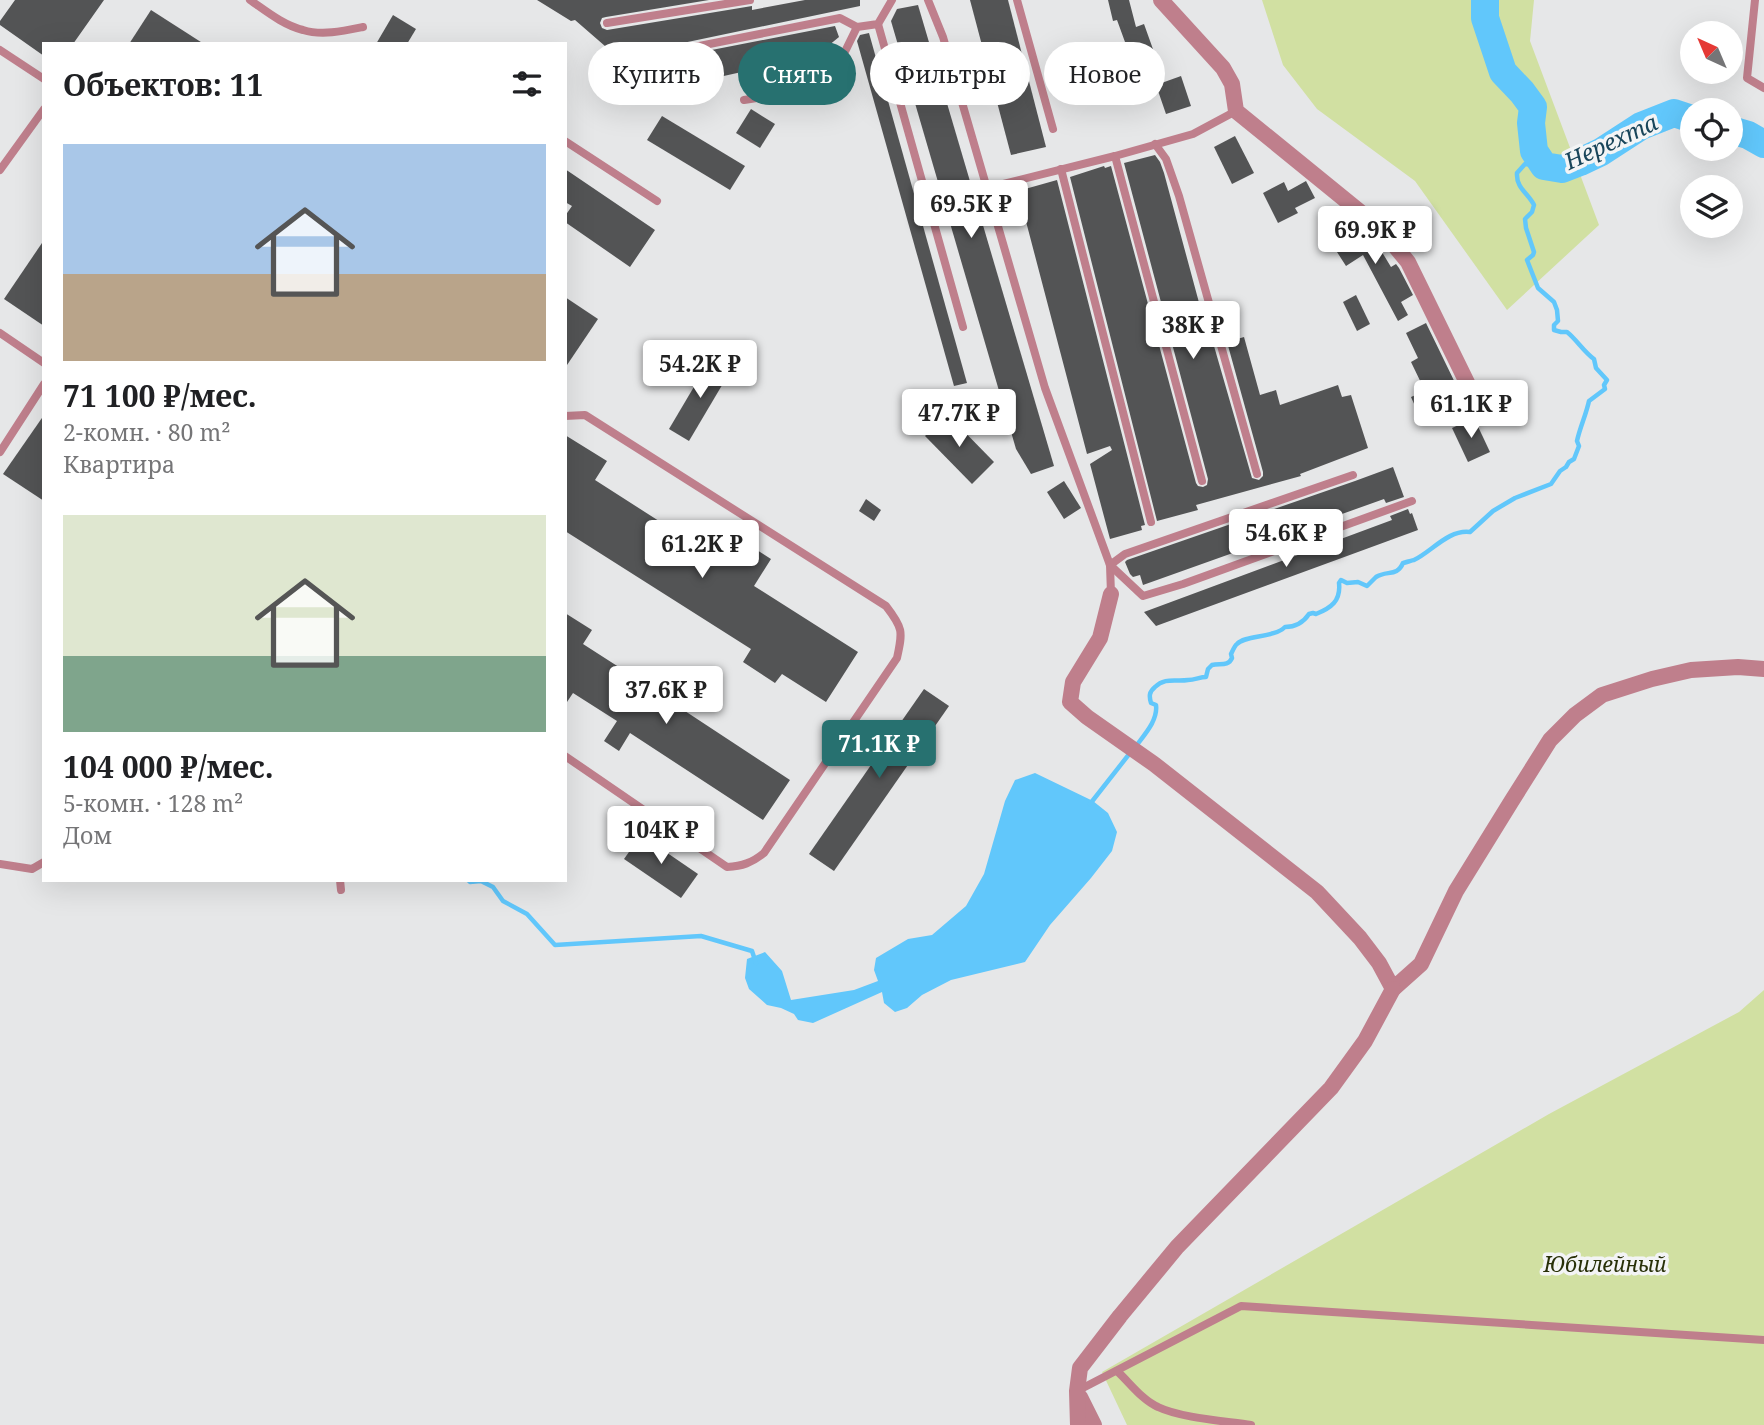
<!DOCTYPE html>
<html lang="ru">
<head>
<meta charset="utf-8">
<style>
	:root { --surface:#fff; --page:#f2f2f2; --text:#202124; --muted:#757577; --accent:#277170 }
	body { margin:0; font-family:"Noto Serif",serif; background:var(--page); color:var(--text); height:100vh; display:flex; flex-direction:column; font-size:26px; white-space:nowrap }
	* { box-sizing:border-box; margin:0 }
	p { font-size:23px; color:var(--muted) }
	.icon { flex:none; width:38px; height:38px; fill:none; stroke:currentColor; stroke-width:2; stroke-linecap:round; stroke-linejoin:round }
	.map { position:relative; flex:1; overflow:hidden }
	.drawer { position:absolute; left:42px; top:42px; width:525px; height:840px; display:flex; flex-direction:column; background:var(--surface); border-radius:0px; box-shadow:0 7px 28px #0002 }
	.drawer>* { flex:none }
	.guide { position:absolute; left:588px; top:42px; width:665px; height:63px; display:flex; gap:14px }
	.needle { width:46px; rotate:316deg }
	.tools { position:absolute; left:1680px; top:21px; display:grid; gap:14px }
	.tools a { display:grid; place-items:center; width:63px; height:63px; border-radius:50%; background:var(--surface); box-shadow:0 7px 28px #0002; font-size:35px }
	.price { position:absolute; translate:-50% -60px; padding:0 16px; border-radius:7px; background:#fff; color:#222; font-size:23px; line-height:46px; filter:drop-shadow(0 2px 4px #0008) }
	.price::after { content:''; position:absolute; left:50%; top:42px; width:21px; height:16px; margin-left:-10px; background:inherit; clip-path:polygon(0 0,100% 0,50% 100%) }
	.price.current { background:var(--accent); color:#fff }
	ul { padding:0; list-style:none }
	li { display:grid; align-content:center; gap:14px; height:371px; padding:0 21px }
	li span { display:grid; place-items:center; height:217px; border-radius:0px; color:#555 }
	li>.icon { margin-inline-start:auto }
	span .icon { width:126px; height:126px; fill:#fffc; stroke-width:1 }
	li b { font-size:30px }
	h2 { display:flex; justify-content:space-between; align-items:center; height:84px; padding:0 21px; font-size:30px }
	.tag { padding:0 24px; border-radius:32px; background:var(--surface); box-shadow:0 7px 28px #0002; font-size:24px; line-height:63px }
	.tag.current { background:var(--accent); color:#fff }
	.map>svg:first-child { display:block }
</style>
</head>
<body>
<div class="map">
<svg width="1764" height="1425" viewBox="0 0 1764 1425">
	<rect width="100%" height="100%" fill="#e6e7e8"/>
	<!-- green -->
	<g fill="#d1e0a2">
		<path d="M1262 0H1534L1530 41 1599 225 1507 310 1415 181 1317 109 1283 65Z"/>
		<path d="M1764 990V1425H1127L1102 1372 1549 1114 1739 1012Z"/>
	</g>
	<!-- water -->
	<path fill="#61c7fb" d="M1035 773 1093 801 1108 813 1117 832 1112 851 1091 878 1050 925 1025 962 951 980 922 995 907 1008 895 1012 884 1003 882 992 813 1023 798 1020 794 1014 781 1008 767 1005 749 989 745 978 747 959 765 952 782 971 791 1000 854 990 878 981 874 970 876 958 908 939 932 935 966 906 984 874 1005 801 1015 780Z"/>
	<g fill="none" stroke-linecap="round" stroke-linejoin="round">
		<!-- stream -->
		<g stroke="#61c7fb" stroke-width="4.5">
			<path d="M1136 746C1145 734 1158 720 1156 705L1151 703C1149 696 1149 692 1155 687 1165 677 1176 682 1188 680 1195 680 1200 677 1206 677L1208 669 1212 665C1220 663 1228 667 1232 658L1231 654C1232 652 1235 645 1237 644 1245 635 1274 638 1285 627 1296 627 1303 623 1309 614L1313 613 1316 614C1331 608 1341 601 1339 583L1341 580 1347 583 1358 582 1367 586C1370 583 1373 580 1376 577 1387 570 1397 577 1403 563 1404 563 1413 560 1414 560 1431 552 1449 529 1470 532L1493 511 1515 498 1551 484 1560 471 1566 467 1569 462 1574 459 1579 446 1577 441C1580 427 1586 415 1589 401L1605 389 1604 385 1607 380 1596 368 1594 359C1584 352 1577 340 1567 332H1561L1554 330V325L1558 321 1557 310 1554 302 1538 288 1527 260 1533 255 1534 252 1526 228 1525 219 1532 212 1534 205C1528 193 1516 188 1517 173L1525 164 1544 166"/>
			<path d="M1090 804 1130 753"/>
			<path d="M468 880 470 882 481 881 493 887 503 901 527 914 555 945 701 936 752 951 756 963"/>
		</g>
		<!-- river -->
		<g stroke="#61c7fb" stroke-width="28">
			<path d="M1485 0V18L1503 72 1522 92 1533 107 1531 123 1534 151 1544 166 1562 169 1580 162 1601 152 1641 126 1674 113 1692 119"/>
			<path d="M1731 130 1748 135 1764 144"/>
		</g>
	</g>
	<!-- building -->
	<g fill="#535455">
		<path d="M15 0H104L73 44H44V56L0 25V21Z"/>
		<path d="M537 0H709L606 17 602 18 600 23 602 28 607 30 752 6V10L805 0H860V6L635 53 633 60 636 64H640L835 26 839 37 817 55 661 90 621 52 613 53 575 20 571 21Z"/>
		<path d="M970 0H1008L1046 147 1011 155Z"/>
		<path d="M1108 0H1129L1136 27 1144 24 1154 52 1143 57 1140 49 1129 53 1117 20 1113 21Z"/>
		<path d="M918 5 1054 466 1031 474 1016 449 891 21 897 9Z"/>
		<path d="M151 10 204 44H129Z"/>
		<path d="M393 15 416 29 407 44H376Z"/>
		<path d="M869 33 967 383 954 386 857 41 860 35Z"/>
		<path d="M1181 76 1191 106 1166 114 1156 85Z"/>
		<path d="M751 109 775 124 760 148 736 133Z"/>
		<path d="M662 116 745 166 730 190 647 140Z"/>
		<path d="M1235 136 1254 173 1232 184 1214 147Z"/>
		<path d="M1155 155 1160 162 1164 173 1211 347 1214 346 1252 478 1259 480 1263 476V472L1227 342 1244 337 1260 395 1276 390 1280 405 1338 385 1342 397 1351 395 1368 448 1300 474 1301 476 1196 505 1198 510 1157 521 1070 177 1104 166 1105 168 1111 166 1196 483 1198 486 1203 487 1207 485 1208 479 1124 163Z"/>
		<path d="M565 169 655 230 630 267 565 222V216L572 206 565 202Z"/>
		<path d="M1057 180 1145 525 1141 526 1142 530 1110 539 1090 464 1112 450 1110 446 1087 454 1018 191Z"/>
		<path d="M1306 181 1315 198 1295 208 1298 213 1278 223 1263 193 1284 182 1288 191Z"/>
		<path d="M1356 222 1374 239 1391 267 1396 264 1399 268 1413 295 1401 302 1408 315 1398 321 1363 255 1346 266 1337 252 1343 249 1335 236Z"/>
		<path d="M44 240V326L4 299Z"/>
		<path d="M1356 295 1370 324 1357 331 1343 302Z"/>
		<path d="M565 297 598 319 565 368Z"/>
		<path d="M1426 323 1461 395 1439 407 1419 415 1411 397 1425 391 1411 362 1418 358 1406 333Z"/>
		<path d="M711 358 731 370 689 441 669 429Z"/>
		<path d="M947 414 994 462 972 484 925 436Z"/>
		<path d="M44 415V501L3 474Z"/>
		<path d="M1474 418 1490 452 1468 462 1452 428Z"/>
		<path d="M565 435 607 461 595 480 726 564 741 540 771 559 754 586 858 652 826 702 782 674 775 683 743 662 751 649 565 531Z"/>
		<path d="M1393 467 1404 497 1386 503 1384 499 1143 585 1140 575 1133 577 1130 574 1125 562 1127 560 1355 481Z"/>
		<path d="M1064 481 1081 508 1064 519 1047 492Z"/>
		<path d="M866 499 881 510 874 521 859 511Z"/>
		<path d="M1408 509 1410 514 1412 513 1418 530 1156 626 1144 612 1392 520 1390 516Z"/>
		<path d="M565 613 592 630 583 644 639 680 647 667 659 675 650 688 790 780 763 820 630 733 619 751 604 741 617 721 573 693 565 705Z"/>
		<path d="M924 689 949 706 834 871 809 854Z"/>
		<path d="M641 835 698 874 681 898 624 859Z"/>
	</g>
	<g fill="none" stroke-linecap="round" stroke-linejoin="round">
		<!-- lane -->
		<g stroke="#bf7f8c" stroke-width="8">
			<path d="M250 0C266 11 283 25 303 30 322 36 344 31 363 27"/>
			<path d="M928 0 943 37 1045 388 1110 565 1111 594"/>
			<path d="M1017 0 1053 129"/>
			<path d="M1755 0 1747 78 1764 88"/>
			<path d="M607 23 750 0"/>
			<path d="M878 24 963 327"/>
			<path d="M0 50 44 79"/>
			<path d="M639 58 840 18 857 27"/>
			<path d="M744 100 802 91 836 70 857 27 878 24 892 0"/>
			<path d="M565 141 657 201"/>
			<path d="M1155 144 1166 159 1179 196 1257 474"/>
			<path d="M1115 156 1202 481"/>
			<path d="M1061 169 1151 522"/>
			<path d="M0 170 44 109"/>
			<path d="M987 188 1115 156 1193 134 1236 111"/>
			<path d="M0 333 44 363"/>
			<path d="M565 416 585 415 886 606C903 628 903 631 897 658L764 853C752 863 742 866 727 867L565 756"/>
			<path d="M0 452 44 384"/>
			<path d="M1353 475 1125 554 1110 565 1143 596 1183 584 1412 501"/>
			<path d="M0 864 32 869 44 862"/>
			<path d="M340 880 341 890"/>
			<path d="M1117 1371C1130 1383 1142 1400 1158 1407 1181 1418 1225 1421 1251 1425"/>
			<path d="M1077 1391 1241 1306 1764 1340"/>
		</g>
		<!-- street -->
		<g stroke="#bf7f8c" stroke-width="16">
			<path d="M1161 0 1223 68 1232 84 1236 111 1370 220 1389 239 1408 262 1477 403"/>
			<path d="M1111 594 1100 638 1073 682 1070 702 1087 717 1154 764 1317 892 1360 938 1379 963 1393 989 1421 964 1456 891 1511 802 1550 740 1575 715 1602 695 1652 679 1691 670 1738 667 1764 669"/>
			<path d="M1080 1397 1094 1425"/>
			<path d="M1078 1425 1077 1391 1080 1368 1120 1316 1177 1247 1331 1088 1365 1041 1393 989"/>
		</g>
	</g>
	<g text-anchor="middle" stroke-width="7" stroke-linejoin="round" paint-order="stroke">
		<!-- park labels -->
		<g font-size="21" font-style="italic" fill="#283008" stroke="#f3f4f5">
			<text x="1605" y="1272">Юбилейный</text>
		</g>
		<!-- water labels -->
		<g font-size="23" font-style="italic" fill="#19455a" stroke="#f3f4f5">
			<text transform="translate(1611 142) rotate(-25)" y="8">Нерехта</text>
		</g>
	</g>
</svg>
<div class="tools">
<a><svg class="needle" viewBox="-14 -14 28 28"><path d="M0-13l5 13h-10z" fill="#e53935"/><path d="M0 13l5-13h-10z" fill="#757577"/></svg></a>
<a><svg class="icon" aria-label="locate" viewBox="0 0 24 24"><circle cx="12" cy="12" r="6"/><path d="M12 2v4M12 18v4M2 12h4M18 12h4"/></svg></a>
<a><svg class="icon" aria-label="layers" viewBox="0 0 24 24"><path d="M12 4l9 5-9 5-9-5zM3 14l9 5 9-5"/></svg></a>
</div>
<b class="price" style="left:971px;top:240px">69.5K ₽</b>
<b class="price" style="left:1375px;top:266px">69.9K ₽</b>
<b class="price" style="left:1193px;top:361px">38K ₽</b>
<b class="price" style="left:700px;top:400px">54.2K ₽</b>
<b class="price" style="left:1471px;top:440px">61.1K ₽</b>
<b class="price" style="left:959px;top:449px">47.7K ₽</b>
<b class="price" style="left:1286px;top:569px">54.6K ₽</b>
<b class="price" style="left:702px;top:580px">61.2K ₽</b>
<b class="price" style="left:666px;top:726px">37.6K ₽</b>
<b class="price current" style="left:879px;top:780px">71.1K ₽</b>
<b class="price" style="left:661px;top:866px">104K ₽</b>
<div class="guide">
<a class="tag">Купить</a>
<a class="tag current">Снять</a>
<a class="tag">Фильтры</a>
<a class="tag">Новое</a>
</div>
<section class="drawer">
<h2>Объектов: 11<svg class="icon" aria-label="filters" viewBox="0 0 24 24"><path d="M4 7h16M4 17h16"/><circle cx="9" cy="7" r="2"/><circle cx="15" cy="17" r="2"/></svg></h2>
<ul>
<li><span style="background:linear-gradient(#a9c7e8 60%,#b9a48a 0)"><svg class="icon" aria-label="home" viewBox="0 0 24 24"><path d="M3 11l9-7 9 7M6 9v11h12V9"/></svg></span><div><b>71 100 ₽/мес.</b><p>2-комн. · 80 m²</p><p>Квартира</p></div></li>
<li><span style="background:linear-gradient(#dfe7d0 65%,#7fa58c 0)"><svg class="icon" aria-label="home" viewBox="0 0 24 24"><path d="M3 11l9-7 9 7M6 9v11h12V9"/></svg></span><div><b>104 000 ₽/мес.</b><p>5-комн. · 128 m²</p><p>Дом</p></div></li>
</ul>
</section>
</div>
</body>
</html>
